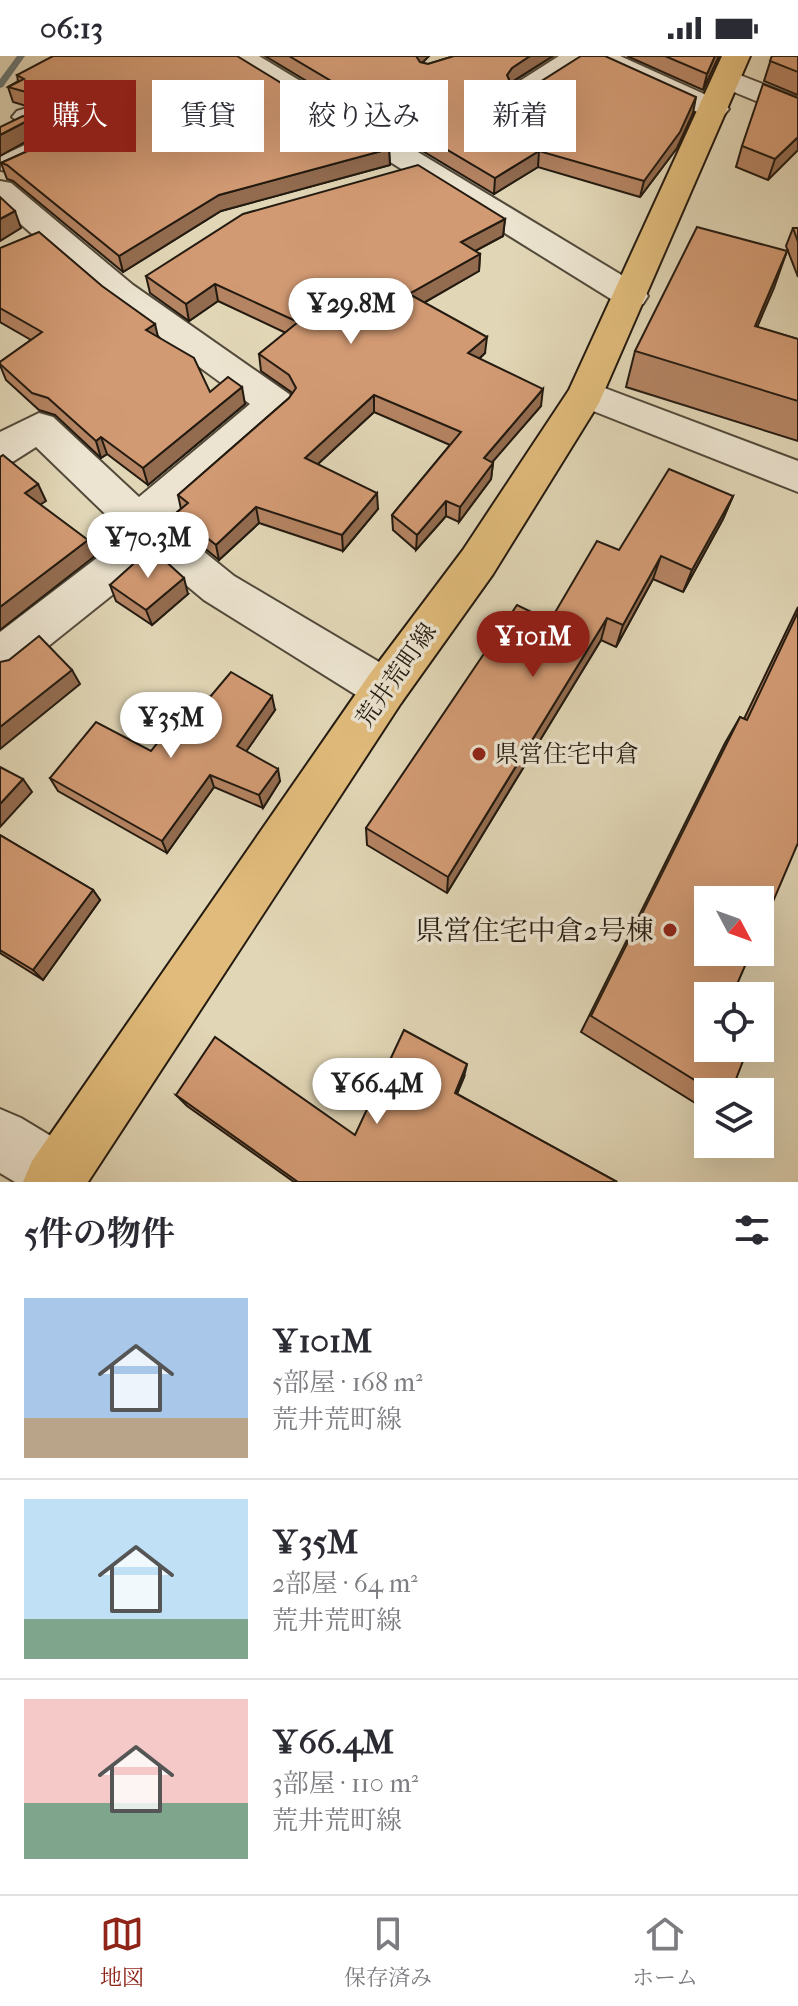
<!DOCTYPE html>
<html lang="ja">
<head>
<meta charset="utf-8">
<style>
	:root { --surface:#fff; --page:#f7f7f7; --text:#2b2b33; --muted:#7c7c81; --line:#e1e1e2; --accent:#8f2418 }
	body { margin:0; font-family:"IM FELL French Canon","Noto Serif JP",serif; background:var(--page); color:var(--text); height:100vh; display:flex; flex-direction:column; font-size:30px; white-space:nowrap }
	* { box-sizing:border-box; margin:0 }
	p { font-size:26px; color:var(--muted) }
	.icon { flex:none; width:44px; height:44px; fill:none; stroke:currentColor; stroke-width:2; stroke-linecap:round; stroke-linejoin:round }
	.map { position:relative; height:1126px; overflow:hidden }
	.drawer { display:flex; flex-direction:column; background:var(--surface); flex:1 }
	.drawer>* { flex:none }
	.guide { position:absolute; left:24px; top:24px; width:750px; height:72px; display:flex; gap:16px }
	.needle { width:52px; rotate:131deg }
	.buttons { position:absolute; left:694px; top:830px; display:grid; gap:16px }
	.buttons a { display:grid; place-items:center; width:80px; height:80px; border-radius:0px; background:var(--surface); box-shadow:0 8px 32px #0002; font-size:40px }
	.price { position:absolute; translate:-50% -68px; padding:0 18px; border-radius:28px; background:#fff; color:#222; font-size:26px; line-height:52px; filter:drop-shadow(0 2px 4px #0008) }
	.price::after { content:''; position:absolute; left:50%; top:48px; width:24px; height:18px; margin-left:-12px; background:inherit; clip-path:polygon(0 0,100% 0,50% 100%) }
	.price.selected { background:var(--accent); color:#fff }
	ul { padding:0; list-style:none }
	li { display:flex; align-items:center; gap:24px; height:200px; padding:0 24px }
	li+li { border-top:2px solid var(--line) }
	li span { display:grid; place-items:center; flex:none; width:224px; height:160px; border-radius:0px; color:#555 }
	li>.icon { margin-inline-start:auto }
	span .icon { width:96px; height:96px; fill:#fffc; stroke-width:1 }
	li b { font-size:34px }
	h2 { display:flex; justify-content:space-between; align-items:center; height:96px; padding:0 24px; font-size:34px }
	.chip { padding:0 28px; border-radius:0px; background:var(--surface); box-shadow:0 8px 32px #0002; font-size:28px; line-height:72px }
	.chip.selected { background:var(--accent); color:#fff }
	.status { display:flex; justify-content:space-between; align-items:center; height:56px; padding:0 40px; background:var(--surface); direction:ltr }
	.status svg { height:22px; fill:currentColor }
	.menu { display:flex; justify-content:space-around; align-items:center; height:112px; border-top:2px solid var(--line); background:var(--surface); font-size:22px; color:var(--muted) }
	.menu a { display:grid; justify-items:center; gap:4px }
	.menu .selected { color:var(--accent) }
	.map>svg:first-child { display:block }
</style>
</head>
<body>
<div class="status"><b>06:13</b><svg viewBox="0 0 49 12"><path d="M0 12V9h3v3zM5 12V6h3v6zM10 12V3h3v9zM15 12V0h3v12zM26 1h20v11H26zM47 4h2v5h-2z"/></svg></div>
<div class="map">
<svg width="798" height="1126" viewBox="0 0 798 1126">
	<rect width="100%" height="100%" fill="#e1d6b6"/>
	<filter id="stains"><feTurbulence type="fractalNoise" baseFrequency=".0025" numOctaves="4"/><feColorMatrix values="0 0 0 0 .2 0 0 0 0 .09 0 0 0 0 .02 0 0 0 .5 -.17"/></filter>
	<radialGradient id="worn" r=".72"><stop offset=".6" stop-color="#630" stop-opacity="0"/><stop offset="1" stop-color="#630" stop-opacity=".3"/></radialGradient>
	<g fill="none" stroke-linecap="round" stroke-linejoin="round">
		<!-- stream -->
		<path fill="#6a7876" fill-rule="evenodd" d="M17 0H25L3 31 0 32V23Z"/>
		<!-- minor casing -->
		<g stroke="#52493a" stroke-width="4">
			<g id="minor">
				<path d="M225 0H259L643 232 648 240 643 248 631 251 619 248 229 6Z"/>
				<path d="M559 0H620L724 47 729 53 724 59 714 62 704 59 588 6 532 42 522 45 512 42 508 36 512 30Z"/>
				<path d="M727 14 798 42V62L717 29 713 23 717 17Z"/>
				<path d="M27 52C43 56 67 69 77 83L73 89C51 100 25 120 1 114V100L40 82 12 61 17 55Z"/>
				<path d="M0 125 11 127 133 229 289 338 295 347 289 356 166 465 234 520 401 619 408 633 401 647 385 653 369 647 204 544 156 504 16 616 0 621V576L127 479 36 391 14 405 0 409V376L39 357 53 361 139 441 250 348 109 245 0 150Z"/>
				<path d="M586 325 798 405V436L573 347 567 338 573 329Z"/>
				<path d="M0 1053 21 1062 79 1097 88 1118 85 1126H15L0 1117Z"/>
			</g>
		</g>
		<!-- major casing -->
		<g stroke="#231a10" stroke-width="4">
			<path id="major" d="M722 0H750L599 347 493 518 401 647 88 1126H23L32 1105 369 619 463 494 569 334Z"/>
		</g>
		<!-- minor -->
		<use href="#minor" fill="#ece4d0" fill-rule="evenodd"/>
		<!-- major -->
		<use href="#major" fill="#e0bb7b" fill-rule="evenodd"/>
	</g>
	<!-- wall -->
	<g fill="#b58463" stroke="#231a10" stroke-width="2">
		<path d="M265 0H429L422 7 428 8 454 0H553L511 27 523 32 693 57 677 92 640 141 538 111 494 138Z"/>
		<path d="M627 0H719L703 34Z"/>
		<path d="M772 0H798V39L764 25Z"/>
		<path d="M17 19 389 93 390 109 221 155 123 216 13 125 7 123 1 107 70 76 72 73 49 57 13 46 8 31 18 25Z"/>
		<path d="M798 42 768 124 736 111 742 90Z"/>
		<path d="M505 163 503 180 475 195 480 198 479 215 424 247 485 297 479 303 541 350 492 406 493 407 491 423 459 466 446 460 416 494 393 474 392 459 450 389 374 356 318 408 378 453 343 495 259 467 219 504 181 473 176 457 181 453 178 439 289 342 292 338 291 336 261 315 259 298 286 277 218 245 189 265 150 237 146 220Z"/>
		<path d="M793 172H798V221L786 190Z"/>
		<path d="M0 192 158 280 210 336 245 348 148 429 107 398 101 402 55 359 39 354 6 324 0 309V306L31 284 0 266Z"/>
		<path d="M787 195 757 271 798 283V385L626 331 635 295Z"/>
		<path d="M733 440 723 463 683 536 653 523 616 591 601 584 447 837 367 789 366 772 550 565 619 494Z"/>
		<path d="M110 529 188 538 152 569 116 545Z"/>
		<path d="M798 551V787L708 940 731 1036H708V1055L581 976 725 687 740 661 744 663Z"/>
		<path d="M210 641 275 654 246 695 280 725 263 752 214 731 167 797 58 735 50 722 151 695Z"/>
		<path d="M0 779 93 834 100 844 43 924 0 897Z"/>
		<path d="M464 1021 457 1038 617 1126H294L187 1050 176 1039 355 1079Z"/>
	</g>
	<!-- shaded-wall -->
	<g fill="#936c50" stroke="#231a10" stroke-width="2">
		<path d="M415 0H429L415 14Z"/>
		<path d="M530 0H553L510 27 507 19 512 12Z"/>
		<path d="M715 0H719L703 34 707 18Z"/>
		<path d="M696 41 693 57 677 92 640 141 644 125Z"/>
		<path d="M29 64 34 81 0 100V79Z"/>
		<path d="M798 81V94L768 124 775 103Z"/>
		<path d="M389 93 390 109 221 155 123 216 119 200 219 139Z"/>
		<path d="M539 95 538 111 494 138 495 122Z"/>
		<path d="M15 155 21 172 0 185V163Z"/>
		<path d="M505 163 503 180 460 203 461 186Z"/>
		<path d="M787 195 774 232 742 306 755 270Z"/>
		<path d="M480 198 479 215 409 255V238Z"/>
		<path d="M215 228 218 245 189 265 186 248Z"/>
		<path d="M155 268 159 285 146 274Z"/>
		<path d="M487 281 485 297 467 314 468 297Z"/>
		<path d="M242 331 245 348 148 429 143 412Z"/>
		<path d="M543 333 541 350 482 418 484 402Z"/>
		<path d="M374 339V356L307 418 305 402Z"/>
		<path d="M101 381 107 398 101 402 96 385Z"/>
		<path d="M493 407 491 423 459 466 460 451Z"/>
		<path d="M38 428 46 445 32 454 25 437Z"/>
		<path d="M377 437 378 453 343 495 342 479Z"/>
		<path d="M733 440 723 463 683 536 692 514Z"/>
		<path d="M446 445V460L416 494 417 479Z"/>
		<path d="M256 451 259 467 219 504 216 489Z"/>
		<path d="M88 484 95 500 0 574V551Z"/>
		<path d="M661 500 653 523 616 591 623 569Z"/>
		<path d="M184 522 188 538 152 569 146 554Z"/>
		<path d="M607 562 601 584 447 837 448 821Z"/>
		<path d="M72 614 80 628 0 693V671Z"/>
		<path d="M272 640 275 654 241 703 237 690Z"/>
		<path d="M278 713 280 725 263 752 259 739Z"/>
		<path d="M210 719 214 731 167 797 162 785Z"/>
		<path d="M23 723 32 736 0 771V748Z"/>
		<path d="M93 834 100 844 43 924 33 914Z"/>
		<path d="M467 1008 464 1021 452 1049 455 1037Z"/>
	</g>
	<!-- building -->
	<g fill="#d29a73" stroke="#231a10" stroke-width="2">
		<path d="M53 0H237L389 93 219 139 119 200 7 109 1 107 70 76 76 67 65 55 44 41 8 31 24 23 17 19Z"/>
		<path d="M289 0H416L420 6 428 8 454 0H530L512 12 507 19 511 28 523 32 535 29 581 0H605L696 41 680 76 644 125 539 95 495 122Z"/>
		<path d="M665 0H715L707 18Z"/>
		<path d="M772 0H798V16L770 5Z"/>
		<path d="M763 28 798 42V81L775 103 742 90Z"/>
		<path d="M23 60 29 64 0 79V71Z"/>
		<path d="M418 109 505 163 461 186 480 198 409 238 487 281 468 297 543 333 484 402 493 407 460 451 446 445 417 479 392 459 461 376 374 339 305 402 377 437 342 479 256 451 216 489 176 457 188 447 178 439 289 342 296 332 289 319 259 298 298 266 215 228 186 248 146 220 243 158Z"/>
		<path d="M0 141 15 155 0 163Z"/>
		<path d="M697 171 787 195 755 270 798 283V345L635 295Z"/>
		<path d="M793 172H798V186Z"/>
		<path d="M39 176 102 230 155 268 146 274 194 302 210 336 228 321 242 331 143 412 101 381 96 385 48 342 32 337 0 308V306L42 276 0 252V192Z"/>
		<path d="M3 399 38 428 25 437 88 484 0 551V401Z"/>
		<path d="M669 413 733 440 692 514 661 500 623 569 607 562 448 821 366 772 517 549 550 565 597 485 619 494Z"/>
		<path d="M151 492 184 522 146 554 110 529Z"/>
		<path d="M798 556V787L760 876V844H708V896H751L732 940H708V992H748L731 1036H714L591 960 740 661 747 664Z"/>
		<path d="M39 580 72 614 0 671V606L9 604Z"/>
		<path d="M231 616 272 640 237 690 278 713 259 739 210 719 162 785 50 722 96 666 151 695 197 637 210 641Z"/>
		<path d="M0 711 23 723 0 748Z"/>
		<path d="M0 779 93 834 33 914 0 894Z"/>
		<path d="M404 974 467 1008 455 1037 617 1126H298L176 1039 215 981 355 1079Z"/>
	</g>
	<!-- markers -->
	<g fill="#8f2418" stroke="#ece4d0" stroke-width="3">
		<circle cx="479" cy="698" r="8"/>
		<circle cx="670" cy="874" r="8"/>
	</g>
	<g text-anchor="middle" stroke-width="7" stroke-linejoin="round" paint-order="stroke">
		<!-- street labels -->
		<g font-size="24" fill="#231a10" stroke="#ece4d0">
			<text transform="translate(396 619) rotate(-55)" y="8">荒井荒町線</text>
		</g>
		<!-- poi labels -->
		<g font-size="24" fill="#231a10" stroke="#ece4d0" text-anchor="start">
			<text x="495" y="706">県営住宅中倉</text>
		</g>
		<!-- near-poi labels -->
		<g font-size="28" fill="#231a10" stroke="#ece4d0" text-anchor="end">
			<text x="654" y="884">県営住宅中倉2号棟</text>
		</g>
	</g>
	<rect width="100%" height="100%" filter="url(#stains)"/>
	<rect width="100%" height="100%" fill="url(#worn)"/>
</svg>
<div class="buttons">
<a><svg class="needle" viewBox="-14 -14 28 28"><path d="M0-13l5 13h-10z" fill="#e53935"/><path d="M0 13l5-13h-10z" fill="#7c7c81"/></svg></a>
<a><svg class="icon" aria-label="locate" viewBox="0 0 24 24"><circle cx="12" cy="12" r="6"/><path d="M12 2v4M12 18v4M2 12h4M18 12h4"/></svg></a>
<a><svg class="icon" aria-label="layers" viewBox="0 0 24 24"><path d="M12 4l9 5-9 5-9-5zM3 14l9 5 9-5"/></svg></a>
</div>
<b class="price" style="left:351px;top:290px">¥29.8M</b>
<b class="price" style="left:148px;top:524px">¥70.3M</b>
<b class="price selected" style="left:533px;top:623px">¥101M</b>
<b class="price" style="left:171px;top:704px">¥35M</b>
<b class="price" style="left:377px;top:1070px">¥66.4M</b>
<div class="guide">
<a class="chip selected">購入</a>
<a class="chip">賃貸</a>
<a class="chip">絞り込み</a>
<a class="chip">新着</a>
</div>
</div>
<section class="drawer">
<h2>5件の物件<svg class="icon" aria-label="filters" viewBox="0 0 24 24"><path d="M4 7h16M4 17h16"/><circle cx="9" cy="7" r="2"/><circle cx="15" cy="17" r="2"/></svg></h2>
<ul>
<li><span style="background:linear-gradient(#a9c7e8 75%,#b9a48a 0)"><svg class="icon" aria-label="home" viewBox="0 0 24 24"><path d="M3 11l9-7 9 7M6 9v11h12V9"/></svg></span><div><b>¥101M</b><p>5部屋 · 168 m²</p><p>荒井荒町線</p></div></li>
<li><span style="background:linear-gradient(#bfe0f5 75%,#7fa58c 0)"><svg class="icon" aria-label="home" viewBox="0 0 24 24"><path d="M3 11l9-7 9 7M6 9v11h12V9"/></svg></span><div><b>¥35M</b><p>2部屋 · 64 m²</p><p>荒井荒町線</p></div></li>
<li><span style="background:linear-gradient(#f6c9c9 65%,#7fa58c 0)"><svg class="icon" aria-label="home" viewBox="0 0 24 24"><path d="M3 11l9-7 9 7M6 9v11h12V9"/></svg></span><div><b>¥66.4M</b><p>3部屋 · 110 m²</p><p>荒井荒町線</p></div></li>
</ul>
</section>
<nav class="menu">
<a class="selected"><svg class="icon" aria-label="map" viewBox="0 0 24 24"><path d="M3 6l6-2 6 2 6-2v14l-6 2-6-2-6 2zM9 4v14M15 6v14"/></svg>地図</a>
<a><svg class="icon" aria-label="saved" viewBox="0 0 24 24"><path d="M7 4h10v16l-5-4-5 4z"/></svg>保存済み</a>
<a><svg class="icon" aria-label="home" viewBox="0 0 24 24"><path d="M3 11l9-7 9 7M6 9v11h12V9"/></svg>ホーム</a>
</nav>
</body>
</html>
